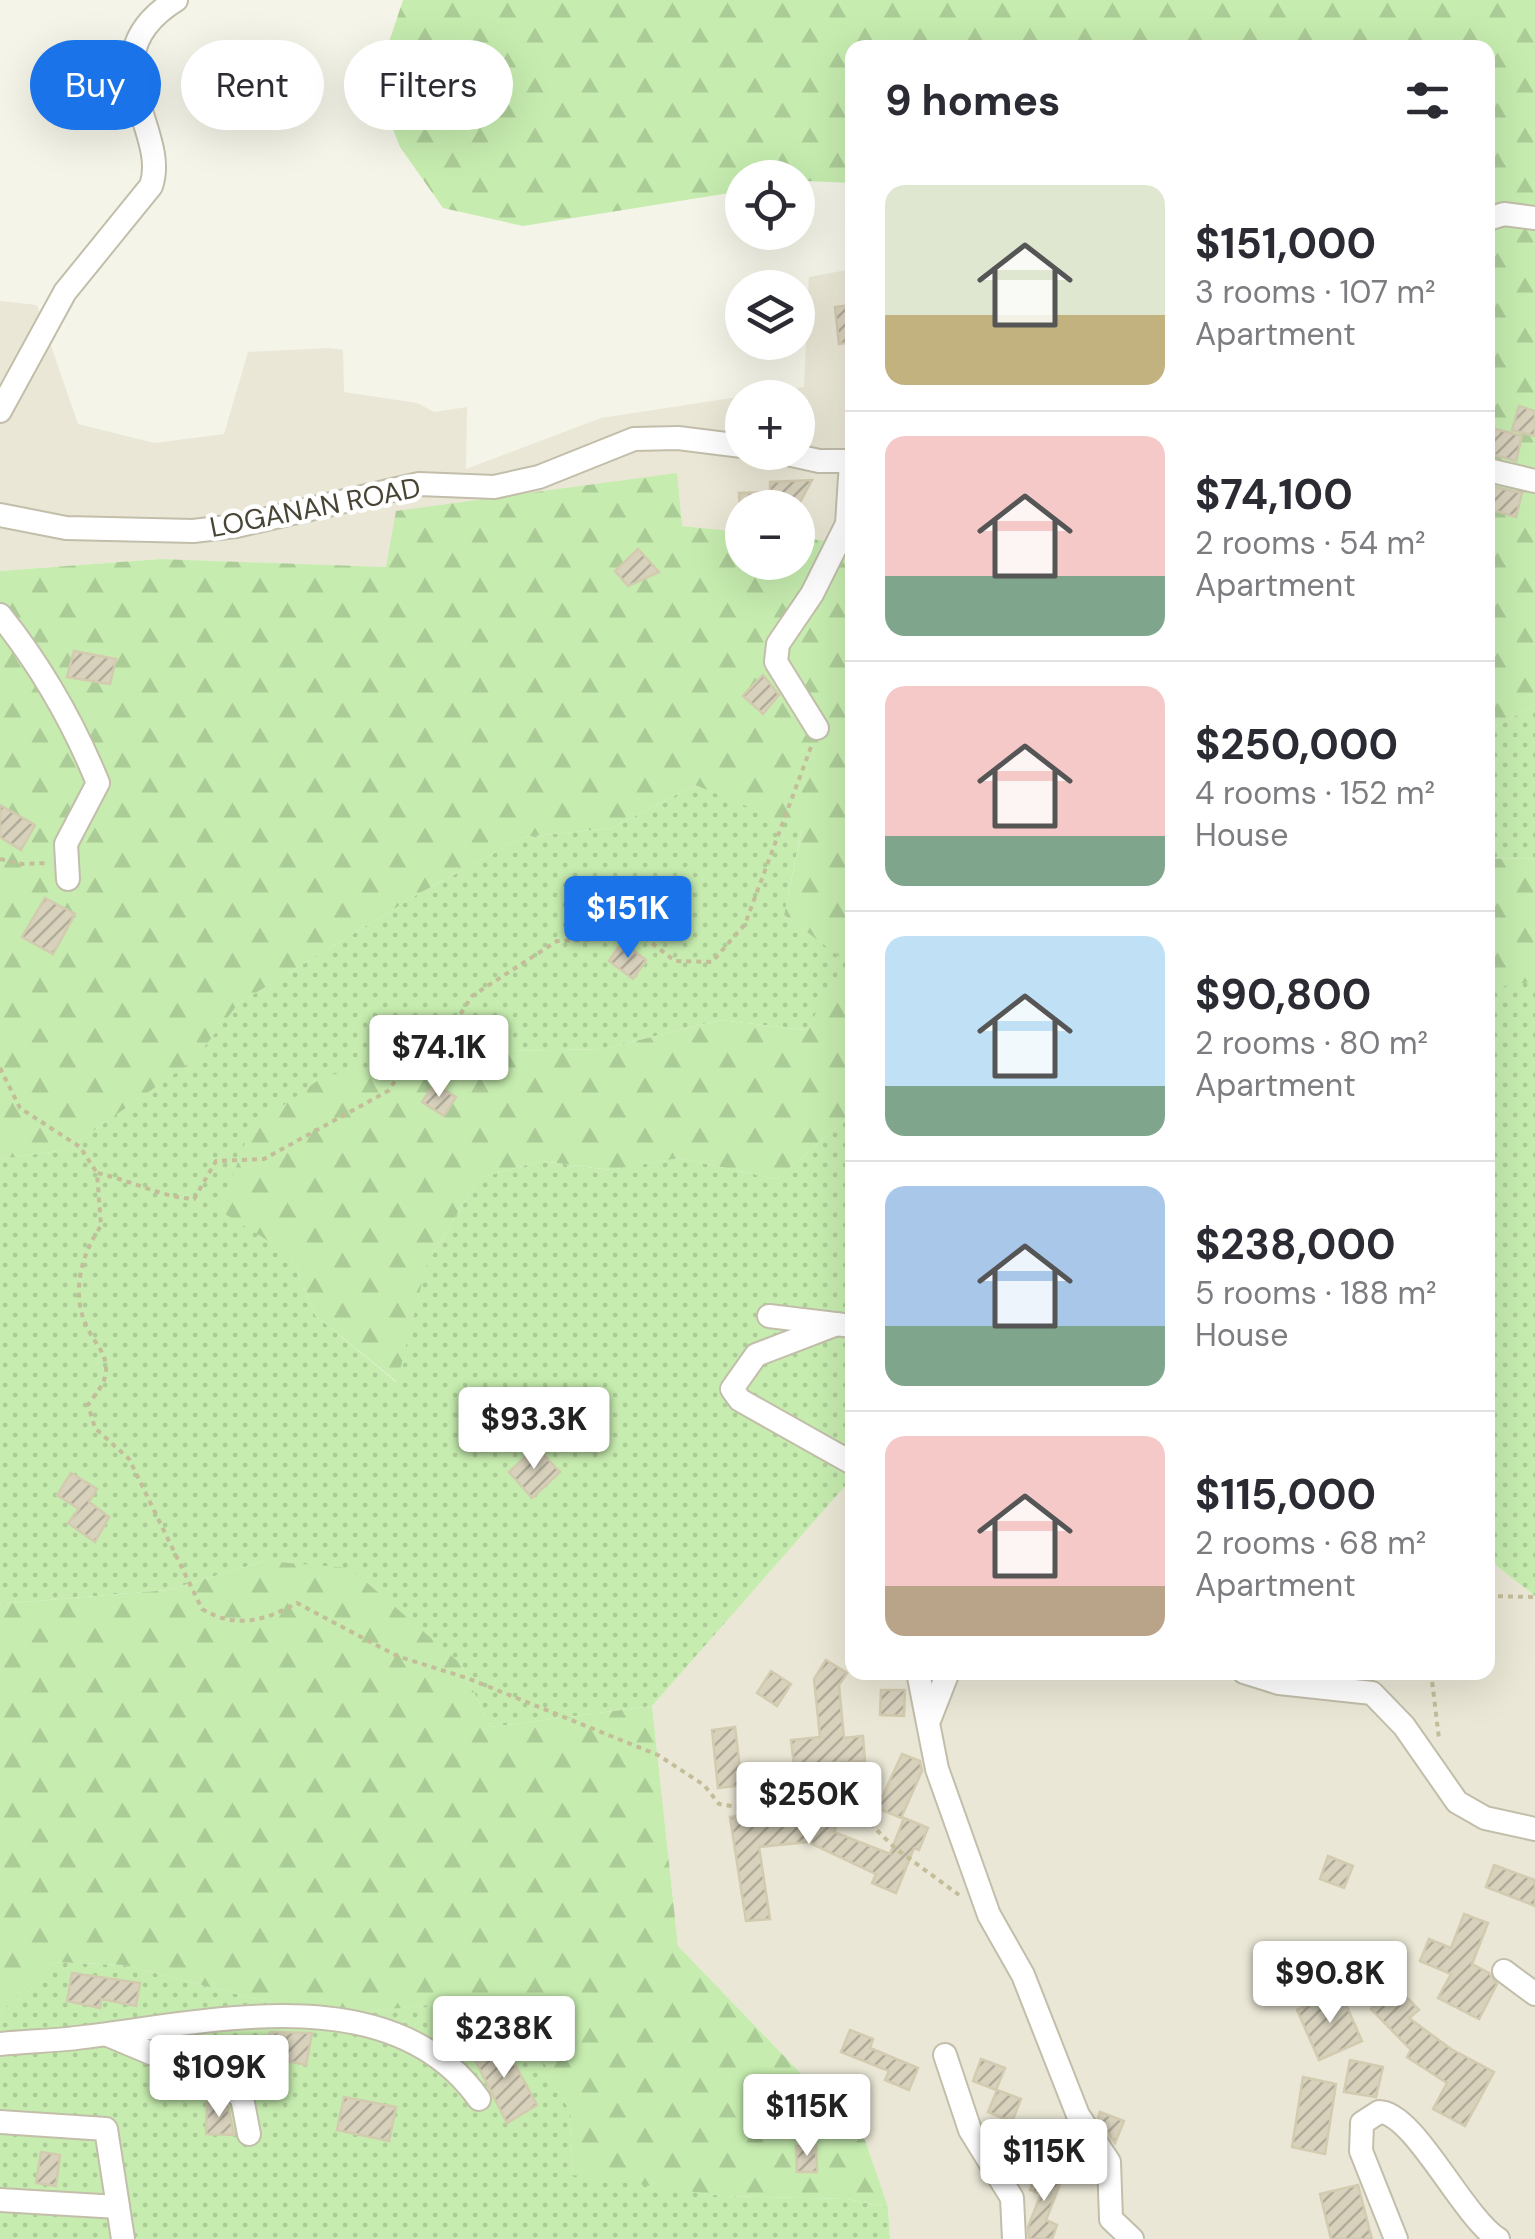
<!DOCTYPE html>
<html lang="en">
<head>
<meta charset="utf-8">
<style>
	:root { --surface:#fff; --page:#f7f7f7; --text:#2b2b33; --muted:#7c7c81; --line:#e1e1e2; --accent:#1a73e8 }
	body { margin:0; font-family:"DM Sans",sans-serif; background:var(--page); color:var(--text); height:100vh; display:flex; flex-direction:column; font-size:38px; white-space:nowrap }
	* { box-sizing:border-box; margin:0 }
	p { font-size:32px; color:var(--muted) }
	.icon { flex:none; width:55px; height:55px; fill:none; stroke:currentColor; stroke-width:2; stroke-linecap:round; stroke-linejoin:round }
	.map { position:relative; flex:1; overflow:hidden }
	.drawer { position:absolute; left:845px; top:40px; width:650px; height:1640px; display:flex; flex-direction:column; background:var(--surface); border-radius:20px; box-shadow:0 10px 40px #0002 }
	.drawer>* { flex:none }
	.banner { position:absolute; left:30px; top:40px; width:665px; height:90px; display:flex; gap:20px }
	.tools { position:absolute; left:725px; top:160px; display:grid; gap:20px }
	.tools a { display:grid; place-items:center; width:90px; height:90px; border-radius:50%; background:var(--surface); box-shadow:0 10px 40px #0002; font-size:50px }
	.price { position:absolute; translate:-50% -85px; padding:0 22px; border-radius:10px; background:#fff; color:#222; font-size:32px; line-height:65px; filter:drop-shadow(0 2px 5px #0008) }
	.price::after { content:''; position:absolute; left:50%; top:60px; width:30px; height:22px; margin-left:-15px; background:inherit; clip-path:polygon(0 0,100% 0,50% 100%) }
	.price.current { background:var(--accent); color:#fff }
	ul { padding:0; list-style:none }
	li { display:flex; align-items:center; gap:30px; height:250px; padding:0 40px }
	li+li { border-top:2px solid var(--line) }
	li span { display:grid; place-items:center; flex:none; width:280px; height:200px; border-radius:20px; color:#555 }
	li>.icon { margin-inline-start:auto }
	span .icon { width:120px; height:120px; fill:#fffc; stroke-width:1 }
	li b { font-size:42px }
	h2 { display:flex; justify-content:space-between; align-items:center; height:120px; padding:0 40px; font-size:42px }
	.pill { padding:0 35px; border-radius:45px; background:var(--surface); box-shadow:0 10px 40px #0002; font-size:35px; line-height:90px }
	.pill.current { background:var(--accent); color:#fff }
	.map>svg:first-child { display:block }
</style>
</head>
<body>
<div class="map">
<svg width="1535" height="2239" viewBox="0 0 1535 2239">
	<defs>
		<pattern id="grass-dots" width="8" height="8" patternUnits="userSpaceOnUse" patternTransform="scale(2.5)"><rect width="8" height="8" fill="#c6ecaf"/><path d="M2 2h.1M6 6h.1" fill="none" stroke="#accc97" stroke-width="1.8" stroke-linecap="round"/></pattern>
		<pattern id="forest-firs" width="22" height="20" patternUnits="userSpaceOnUse" patternTransform="scale(2.5)"><rect width="22" height="20" fill="#c6ecaf"/><path d="M5 1l3.5 6h-7zM16 11l3.5 6h-7z" fill="#accc97"/></pattern>
		<pattern id="building-hatch" width="6" height="6" patternUnits="userSpaceOnUse" patternTransform="scale(2.5)"><rect width="6" height="6" fill="#d8d2bd"/><path d="M-1 1l2-2M0 6l6-6M5 7l2-2" fill="none" stroke="#b1ac9a"/></pattern>
	</defs>
	<rect width="100%" height="100%" fill="#f5f4e8"/>
	<!-- residential -->
	<g fill="#eae7d6" fill-rule="evenodd">
		<path d="M852 269V543L798 538V508H742V532L681 526 676 473 386 567 160 559 0 571V301L37 305 78 424 154 443 224 434 248 352 329 348 343 350 344 392 417 403 434 412 467 407 466 469 601 418 804 387 809 277ZM742 398H798V452H742Z"/>
		<path d="M851 1478 852 1672H1488V1559L1535 1596V2239H890L888 2207 865 2140 678 1946 652 1706Z"/>
	</g>
	<!-- grass -->
	<g fill="url(#grass-dots)">
		<path d="M1535 705V858L1488 859V731Z"/>
		<path d="M695 785 802 828 784 915 848 962 806 1030 720 1020 603 1049 463 1052 291 1255 315 1315 396 1382 427 1263 479 1178 541 1161 610 1170 679 1158 777 1179 852 1114V1478L652 1706 490 1727 461 1664 265 1561 168 1590 0 1604V1159L66 1150 193 1060 239 1003 420 893 524 837 612 828Z"/>
		<path d="M1519 981H1535V1596L1488 1559V989Z"/>
		<path d="M52 1962 124 1965 279 2005 363 2012 510 1996 569 2110 573 2174 723 2196 847 2199 888 2207 890 2239H0V2012Z"/>
	</g>
	<!-- forest -->
	<g fill="url(#forest-firs)">
		<path d="M403 0H1535V705L1488 731V48H852V183L742 178V191L523 226 443 208 400 147 375 84Z"/>
		<path d="M677 473 682 526 742 532V562H798V538L852 543V1114L777 1179 679 1158 611 1170 541 1161 479 1178 427 1263 397 1382 315 1315 291 1255 220 1211 250 1129 324 1076 463 1052 603 1049 720 1020 806 1030 847 962 784 915 802 829 695 785 612 828 524 837 420 893 239 1003 194 1060 66 1150 0 1159V571L160 559 386 567 396 511Z"/>
		<path d="M1535 858V981L1488 989V859Z"/>
		<path d="M265 1561 350 1568 461 1664 490 1727 652 1706 678 1946 865 2140 888 2207 847 2199 723 2196 573 2175 569 2110 509 1996 364 2012 279 2005 124 1965 52 1962 0 2012V1604L168 1590Z"/>
	</g>
	<!-- building -->
	<g fill="url(#building-hatch)" stroke="#d3cbb0" stroke-width="2.5">
		<path d="M852 305V342L839 344 835 307Z"/>
		<path d="M1519 406 1535 411V436L1512 430Z"/>
		<path d="M1488 427 1522 436 1516 461 1488 453Z"/>
		<path d="M812 480 797 508H740L739 493 770 492V482Z"/>
		<path d="M1495 487 1522 493 1516 517 1489 509Z"/>
		<path d="M638 549 659 572 628 586 615 571Z"/>
		<path d="M74 651 116 659 110 684 67 677Z"/>
		<path d="M763 675 779 695 763 714 743 696Z"/>
		<path d="M0 805 35 825 21 850 0 837Z"/>
		<path d="M45 898 75 914 53 954 22 937Z"/>
		<path d="M622 942 646 960 633 979 609 961Z"/>
		<path d="M434 1084 456 1097 444 1116 422 1102Z"/>
		<path d="M536 1447 560 1472 532 1498 509 1472Z"/>
		<path d="M71 1473 97 1489 89 1502 109 1517 95 1542 68 1523 79 1509 57 1495Z"/>
		<path d="M826 1660 847 1673 839 1685 844 1738 863 1736 865 1761 794 1765 791 1740 820 1737 814 1679Z"/>
		<path d="M771 1671 791 1684 777 1706 757 1693Z"/>
		<path d="M881 1690H905L904 1716 880 1715Z"/>
		<path d="M735 1727 742 1785 718 1788 712 1730Z"/>
		<path d="M902 1754 920 1761 922 1771 901 1818 877 1808Z"/>
		<path d="M775 1781 779 1819 812 1816 836 1827 834 1832 890 1854 904 1818 928 1828 919 1850 914 1848 896 1893 872 1883 876 1874 808 1842 759 1847 770 1919 746 1921 730 1817 754 1815 751 1784Z"/>
		<path d="M1328 1856 1353 1866 1344 1888 1320 1879Z"/>
		<path d="M1494 1865 1535 1880V1906L1486 1887Z"/>
		<path d="M1464 1914 1488 1923 1472 1964 1489 1973 1497 1984 1479 2019 1438 1998 1451 1974 1420 1961 1429 1939 1451 1948Z"/>
		<path d="M72 1973 140 1983 136 2006 101 1999 100 2008 67 2001Z"/>
		<path d="M1396 1986 1419 2010 1409 2018 1451 2049 1494 2072 1465 2126 1433 2109 1447 2083 1407 2057 1411 2050 1371 2009Z"/>
		<path d="M1340 1991 1362 2041 1319 2060 1297 2010Z"/>
		<path d="M850 2030 873 2039 870 2048 918 2068 909 2090 885 2080 889 2071 841 2052Z"/>
		<path d="M270 2032 312 2033 306 2065 265 2056Z"/>
		<path d="M501 2039 537 2105 507 2123 472 2054Z"/>
		<path d="M981 2059 1005 2068 996 2090 973 2081Z"/>
		<path d="M1350 2060 1383 2067 1376 2097 1344 2092Z"/>
		<path d="M1303 2077 1336 2084 1325 2154 1292 2147Z"/>
		<path d="M997 2090 1021 2099 1012 2122 988 2112Z"/>
		<path d="M344 2097 396 2107 389 2141 337 2130Z"/>
		<path d="M207 2103 228 2106 234 2135 206 2134Z"/>
		<path d="M1100 2112 1124 2121 1115 2143 1098 2118Z"/>
		<path d="M1019 2128 1043 2137 1034 2159 1010 2150Z"/>
		<path d="M816 2145 817 2172H797L796 2146Z"/>
		<path d="M41 2152 60 2155 56 2186 36 2183Z"/>
		<path d="M1039 2167 1063 2176 1046 2220 1057 2225 1052 2239H1029L1028 2227 1041 2194 1030 2190Z"/>
		<path d="M1358 2185 1372 2239H1331L1320 2194Z"/>
	</g>
	<g fill="none" stroke-linecap="round" stroke-linejoin="round">
		<!-- street casing -->
		<g stroke="#c2beaa" stroke-width="26">
			<g id="street">
				<path d="M1488 219 1504 214 1535 218"/>
				<path d="M0 411 65 292 151 186C171 130 83 58 176 0"/>
				<path d="M778 452 819 461H852"/>
				<path d="M1488 470 1535 481"/>
				<path d="M0 515 66 528 193 531 236 526 419 484 494 487 539 477 634 439 678 438 742 446"/>
				<path d="M0 615C41 666 73 722 98 783L66 844 68 879"/>
				<path d="M817 728 776 662 778 644 812 594 847 524 851 462"/>
				<path d="M769 1316 852 1326"/>
				<path d="M837 1324 756 1355 732 1389 740 1400 852 1463"/>
				<path d="M918 1672 937 1769 989 1915 1023 1975 1078 2115 1109 2162 1111 2219 1132 2239"/>
				<path d="M1244 1672 1279 1683 1372 1693 1404 1726 1457 1802 1485 1818 1535 1829"/>
				<path d="M930 1718 948 1672"/>
				<path d="M1504 1971 1535 1994"/>
				<path d="M108 2035 227 2085 242 2098 249 2134"/>
				<path d="M0 2044C28 2041 56 2041 84 2037 210 2022 392 1976 479 2099"/>
				<path d="M945 2055 970 2130 1012 2198 1014 2239"/>
				<path d="M0 2122 106 2129 123 2239"/>
				<path d="M0 2200 118 2207"/>
				<path d="M1396 2239 1361 2151 1362 2123 1379 2112C1414 2112 1462 2216 1498 2239"/>
			</g>
		</g>
		<!-- path -->
		<g stroke="#c4bd9a" stroke-width="4" stroke-dasharray="5 5" stroke-linecap="butt">
			<path d="M811 747 745 924 712 962 675 961 644 937 557 941 472 996 454 1024 403 1070 388 1091 264 1159 216 1161 194 1199C160 1197 131 1180 97 1173L101 1226C81 1254 70 1296 88 1329 95 1344 107 1353 106 1371 105 1385 95 1394 88 1405L95 1428 129 1459 202 1609C236 1629 264 1621 297 1603L397 1656 467 1678 658 1755 704 1785 719 1804 779 1814 809 1786 823 1784 837 1791 895 1848 959 1895"/>
			<path d="M0 859 22 864 49 863"/>
			<path d="M0 1068 20 1108 80 1147 97 1173"/>
			<path d="M1488 1596 1535 1597"/>
			<path d="M1431 1672 1439 1739"/>
		</g>
		<!-- street -->
		<use href="#street" stroke="#fff" stroke-width="22"/>
	</g>
	<g text-anchor="middle" stroke-width="9" stroke-linejoin="round" paint-order="stroke">
		<!-- street labels -->
		<g font-size="28" fill="#494536" stroke="#fff">
			<text transform="translate(315 507) rotate(-11)" y="10">LOGANAN ROAD</text>
		</g>
	</g>
</svg>
<div class="tools">
<a><svg class="icon" aria-label="locate" viewBox="0 0 24 24"><circle cx="12" cy="12" r="6"/><path d="M12 2v4M12 18v4M2 12h4M18 12h4"/></svg></a>
<a><svg class="icon" aria-label="layers" viewBox="0 0 24 24"><path d="M12 4l9 5-9 5-9-5zM3 14l9 5 9-5"/></svg></a>
<a>+</a>
<a>−</a>
</div>
<b class="price current" style="left:628px;top:961px">$151K</b>
<b class="price" style="left:439px;top:1100px">$74.1K</b>
<b class="price" style="left:534px;top:1472px">$93.3K</b>
<b class="price" style="left:809px;top:1847px">$250K</b>
<b class="price" style="left:1330px;top:2026px">$90.8K</b>
<b class="price" style="left:504px;top:2081px">$238K</b>
<b class="price" style="left:219px;top:2120px">$109K</b>
<b class="price" style="left:807px;top:2159px">$115K</b>
<b class="price" style="left:1044px;top:2204px">$115K</b>
<div class="banner">
<a class="pill current">Buy</a>
<a class="pill">Rent</a>
<a class="pill">Filters</a>
</div>
<section class="drawer">
<h2>9 homes<svg class="icon" aria-label="filters" viewBox="0 0 24 24"><path d="M4 7h16M4 17h16"/><circle cx="9" cy="7" r="2"/><circle cx="15" cy="17" r="2"/></svg></h2>
<ul>
<li><span style="background:linear-gradient(#dfe7d0 65%,#c2b280 0)"><svg class="icon" aria-label="home" viewBox="0 0 24 24"><path d="M3 11l9-7 9 7M6 9v11h12V9"/></svg></span><div><b>$151,000</b><p>3 rooms · 107 m²</p><p>Apartment</p></div></li>
<li><span style="background:linear-gradient(#f6c9c9 70%,#7fa58c 0)"><svg class="icon" aria-label="home" viewBox="0 0 24 24"><path d="M3 11l9-7 9 7M6 9v11h12V9"/></svg></span><div><b>$74,100</b><p>2 rooms · 54 m²</p><p>Apartment</p></div></li>
<li><span style="background:linear-gradient(#f6c9c9 75%,#7fa58c 0)"><svg class="icon" aria-label="home" viewBox="0 0 24 24"><path d="M3 11l9-7 9 7M6 9v11h12V9"/></svg></span><div><b>$250,000</b><p>4 rooms · 152 m²</p><p>House</p></div></li>
<li><span style="background:linear-gradient(#bfe0f5 75%,#7fa58c 0)"><svg class="icon" aria-label="home" viewBox="0 0 24 24"><path d="M3 11l9-7 9 7M6 9v11h12V9"/></svg></span><div><b>$90,800</b><p>2 rooms · 80 m²</p><p>Apartment</p></div></li>
<li><span style="background:linear-gradient(#a9c7e8 70%,#7fa58c 0)"><svg class="icon" aria-label="home" viewBox="0 0 24 24"><path d="M3 11l9-7 9 7M6 9v11h12V9"/></svg></span><div><b>$238,000</b><p>5 rooms · 188 m²</p><p>House</p></div></li>
<li><span style="background:linear-gradient(#f6c9c9 75%,#b9a48a 0)"><svg class="icon" aria-label="home" viewBox="0 0 24 24"><path d="M3 11l9-7 9 7M6 9v11h12V9"/></svg></span><div><b>$115,000</b><p>2 rooms · 68 m²</p><p>Apartment</p></div></li>
</ul>
</section>
</div>
</body>
</html>
